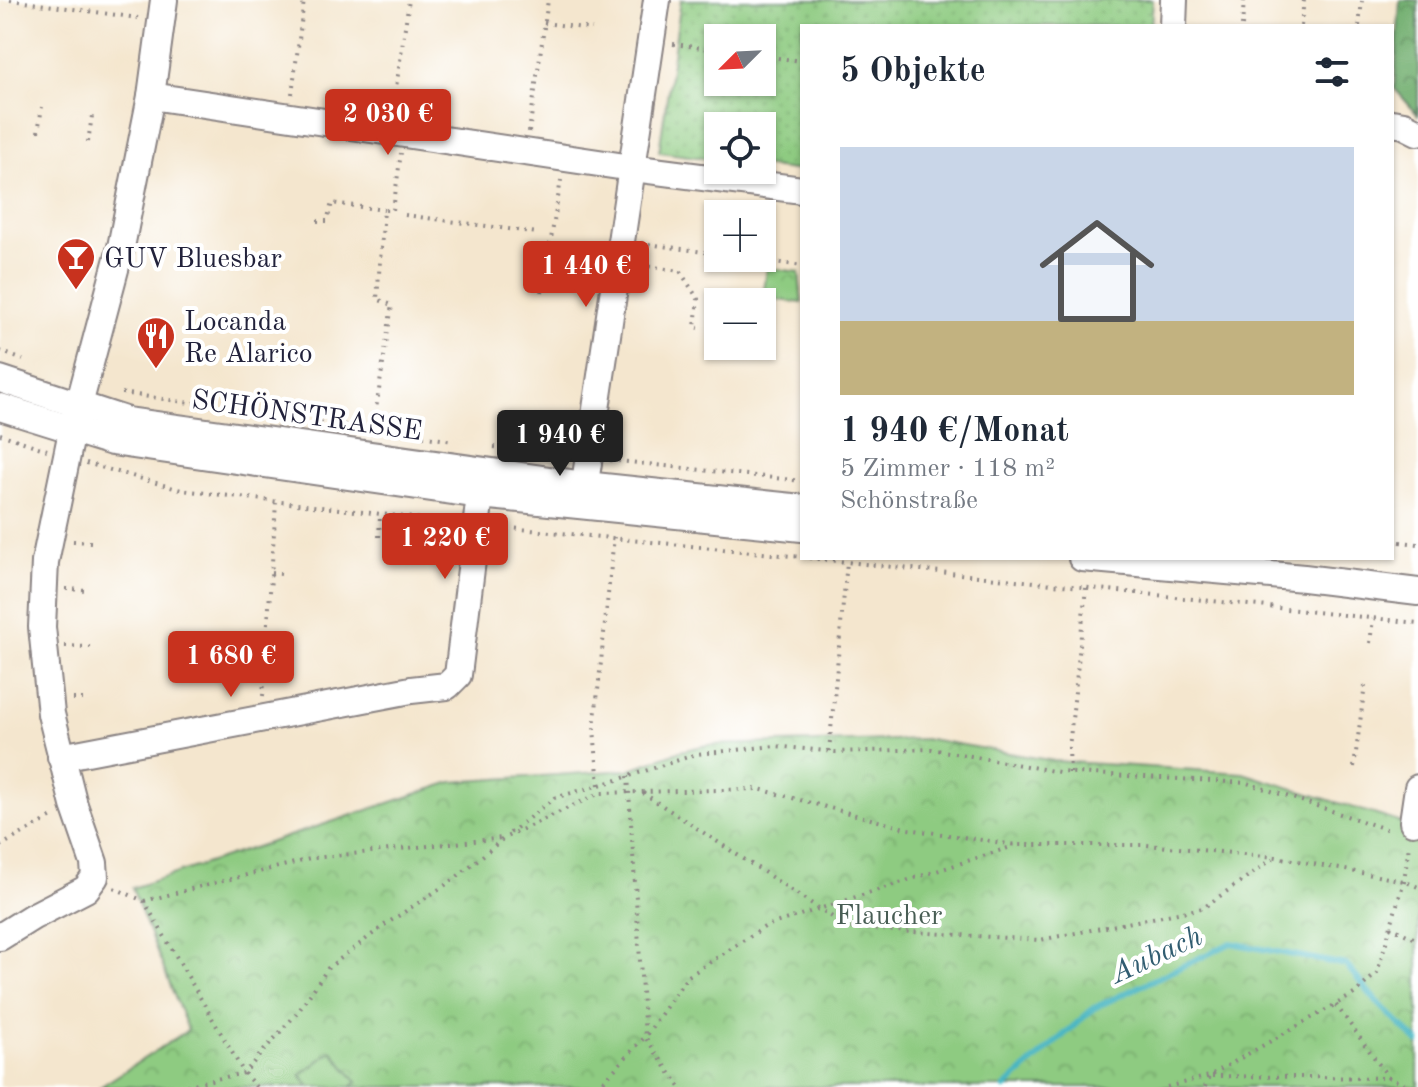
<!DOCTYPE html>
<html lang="de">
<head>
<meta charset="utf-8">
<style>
	:root { --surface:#fff; --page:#f6f6f7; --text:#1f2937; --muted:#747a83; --line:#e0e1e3; --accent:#c8321e }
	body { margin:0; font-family:"Old Standard TT",serif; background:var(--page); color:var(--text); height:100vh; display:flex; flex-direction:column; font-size:30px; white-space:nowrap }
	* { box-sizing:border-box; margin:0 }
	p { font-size:26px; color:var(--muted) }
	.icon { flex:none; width:44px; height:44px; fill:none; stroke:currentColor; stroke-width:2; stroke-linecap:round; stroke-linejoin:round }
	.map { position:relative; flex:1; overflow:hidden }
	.drawer { position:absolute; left:800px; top:24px; width:594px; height:536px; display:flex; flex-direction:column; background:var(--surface); border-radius:0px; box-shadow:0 2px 6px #0004 }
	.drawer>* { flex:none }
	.needle { width:52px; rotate:246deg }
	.controls { position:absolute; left:704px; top:24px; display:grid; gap:16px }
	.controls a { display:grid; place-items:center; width:72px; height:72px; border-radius:0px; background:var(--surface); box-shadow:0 2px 6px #0004; font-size:40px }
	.price { position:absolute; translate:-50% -68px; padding:0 18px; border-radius:8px; background:var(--accent); color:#fff; font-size:26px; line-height:52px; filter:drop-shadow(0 2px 4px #0008) }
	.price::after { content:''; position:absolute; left:50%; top:48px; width:24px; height:18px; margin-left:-12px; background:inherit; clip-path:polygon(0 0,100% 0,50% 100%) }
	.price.on { background:#222; color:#fff }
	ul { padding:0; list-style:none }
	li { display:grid; align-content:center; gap:16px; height:424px; padding:0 40px }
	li+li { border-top:2px solid var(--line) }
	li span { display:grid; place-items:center; height:248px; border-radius:0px; color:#555 }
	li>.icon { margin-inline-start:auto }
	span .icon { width:144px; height:144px; fill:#fffc; stroke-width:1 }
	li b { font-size:34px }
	h2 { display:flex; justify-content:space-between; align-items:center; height:96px; padding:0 40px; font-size:34px }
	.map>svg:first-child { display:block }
</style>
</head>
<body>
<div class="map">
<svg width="1418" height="1087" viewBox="0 0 1418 1087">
	<defs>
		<pattern id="grass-dots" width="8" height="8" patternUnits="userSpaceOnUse" patternTransform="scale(2)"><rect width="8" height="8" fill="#8ecb81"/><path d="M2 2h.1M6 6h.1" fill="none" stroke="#7aae70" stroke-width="1.8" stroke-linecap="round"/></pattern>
		<pattern id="forest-crowns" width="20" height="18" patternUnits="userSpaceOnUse" patternTransform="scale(2)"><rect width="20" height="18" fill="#72af6f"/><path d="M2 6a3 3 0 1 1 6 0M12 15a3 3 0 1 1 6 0" fill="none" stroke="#5d8e5c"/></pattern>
		<pattern id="park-crowns" width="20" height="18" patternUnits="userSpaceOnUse" patternTransform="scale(2)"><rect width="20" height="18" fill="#8ecb81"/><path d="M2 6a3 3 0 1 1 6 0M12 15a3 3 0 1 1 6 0" fill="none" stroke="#7aae70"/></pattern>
	</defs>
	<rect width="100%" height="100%" fill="#fff"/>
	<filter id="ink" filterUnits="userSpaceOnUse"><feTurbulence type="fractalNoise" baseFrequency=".0125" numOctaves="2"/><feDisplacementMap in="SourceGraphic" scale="16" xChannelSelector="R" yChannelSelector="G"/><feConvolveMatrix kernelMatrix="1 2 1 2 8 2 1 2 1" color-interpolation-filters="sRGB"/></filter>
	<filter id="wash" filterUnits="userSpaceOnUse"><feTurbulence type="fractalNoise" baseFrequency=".006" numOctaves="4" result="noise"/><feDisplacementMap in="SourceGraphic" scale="32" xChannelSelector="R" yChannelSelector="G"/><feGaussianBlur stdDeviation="1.8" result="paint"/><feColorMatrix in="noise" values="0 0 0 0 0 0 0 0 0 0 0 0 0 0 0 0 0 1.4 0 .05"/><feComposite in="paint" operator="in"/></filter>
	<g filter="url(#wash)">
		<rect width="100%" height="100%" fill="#f4e6ce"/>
		<!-- grass -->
		<path fill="url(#grass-dots)" stroke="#58765e" stroke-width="2" fill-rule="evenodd" d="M681 0H1153L1151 26H802V171L762 166V126H718V160L659 152ZM718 38H762V82H718Z"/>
		<!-- forest -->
		<path fill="url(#forest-crowns)" stroke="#4a6855" stroke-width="2" d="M1400 0H1418V115L1394 88Z"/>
		<!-- park -->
		<g fill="url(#park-crowns)" stroke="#58765e" stroke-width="2">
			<path d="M767 268 799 272 802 303 763 298Z"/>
			<path d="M929 739 1054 761 1243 773 1418 828V1087H100L188 1030 132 888 452 782 628 770 680 751 707 745Z"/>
		</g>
		<!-- pitch -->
		<path fill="#8ecb81" stroke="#58765e" stroke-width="2" d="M332 1051 357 1082 351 1087H310L301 1075Z"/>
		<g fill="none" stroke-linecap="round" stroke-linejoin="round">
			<!-- stream -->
			<path stroke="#48b6c2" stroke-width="6" d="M1005 1087 1094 1008 1231 943 1346 965 1377 1002 1418 1042"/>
		</g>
	</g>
	<g filter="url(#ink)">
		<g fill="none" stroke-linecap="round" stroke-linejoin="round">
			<!-- minor casing -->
			<g stroke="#8b8484" stroke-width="30">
				<g id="minor">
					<path d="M1173 26 1174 0"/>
					<path d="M151 96 632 168 802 190"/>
					<path d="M1392 123 1404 125 1418 132"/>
					<path d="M0 379 128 421 585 485 802 508"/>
					<path d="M0 407 112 442 480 495 802 528"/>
					<path d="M582 503 657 0"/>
					<path d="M1082 558 1304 578 1418 592"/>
					<path d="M61 757 411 690 447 686 458 675 482 479"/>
					<path d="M1413 822 1418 788"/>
					<path d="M0 937 32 917 86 889 95 877 94 863 74 805 51 714 42 627 45 562 72 431 121 247 151 96 164 0"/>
				</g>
			</g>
			<!-- path -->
			<g stroke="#8b8484" stroke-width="4" stroke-dasharray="2 6" stroke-linecap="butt">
				<path d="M10 0 138 18"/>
				<path d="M544 23 592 29"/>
				<path d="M1242 26 1244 0"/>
				<path d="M1301 26 1304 0"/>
				<path d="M1359 26 1362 1"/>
				<path d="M673 44 718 50"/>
				<path d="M762 56 802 61"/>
				<path d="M292 94 304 0"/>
				<path d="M393 108 409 0"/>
				<path d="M38 132 42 107"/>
				<path d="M529 132 548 0"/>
				<path d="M88 142 92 116"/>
				<path d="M405 215 538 233"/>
				<path d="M317 221H327L332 203 384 210"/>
				<path d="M641 243 718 254"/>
				<path d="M748 258 802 266"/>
				<path d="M641 265 680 271 698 299 695 327 699 328"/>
				<path d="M542 292 561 180"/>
				<path d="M0 351 23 360"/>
				<path d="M122 393 454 441"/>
				<path d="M373 429 392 305 377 299 384 210H393L401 153"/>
				<path d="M0 434 47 450"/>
				<path d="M494 447 569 455"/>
				<path d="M610 460 802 481"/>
				<path d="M86 463 181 490 455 523"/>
				<path d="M500 527 802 557"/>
				<path d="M379 537 380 516"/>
				<path d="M73 541 91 542"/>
				<path d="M1392 541 1418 544"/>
				<path d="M431 543 433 521"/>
				<path d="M809 558 1418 623"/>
				<path d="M271 573 282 574"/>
				<path d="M66 589 87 590"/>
				<path d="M1370 643 1373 619"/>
				<path d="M65 646 90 647"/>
				<path d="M263 696 276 503"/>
				<path d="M73 699H86"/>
				<path d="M829 751 847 562"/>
				<path d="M1354 767 1365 685"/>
				<path d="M1070 773 1069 748 1086 588"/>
				<path d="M628 776 645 1037 680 1087"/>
				<path d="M599 785 594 729 614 537"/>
				<path d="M643 793 849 928 1040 940 1203 908 1274 858"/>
				<path d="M510 833 554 798 617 780 697 754 775 746 835 752 932 749 1059 772 1247 783 1392 831"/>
				<path d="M0 846 54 816"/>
				<path d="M114 888 144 901 244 1073 256 1087"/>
				<path d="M144 901 314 858 503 838"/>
				<path d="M1390 927 1418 940"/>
				<path d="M1336 1005 1389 1078"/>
				<path d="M1212 1076 1389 1078 1410 1087"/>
				<path d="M179 1087 244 1073 298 1012 328 968 386 924 453 880 504 838 600 793 759 789 908 829 1016 845H1146L1276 857 1404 881 1418 887"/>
				<path d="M598 1087 645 1037 687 977 766 926 1014 846"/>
				<path d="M1167 1087 1209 1076 1354 994 1377 973 1404 881 1409 845"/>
				<path d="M1205 1087 1209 1076"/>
			</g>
			<!-- minor -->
			<use href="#minor" stroke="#fff" stroke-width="26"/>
		</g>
	</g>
	<!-- icons -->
	<defs>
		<g id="bar-pin" transform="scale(2)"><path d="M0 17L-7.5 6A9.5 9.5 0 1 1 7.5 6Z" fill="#c8321e" stroke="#fff"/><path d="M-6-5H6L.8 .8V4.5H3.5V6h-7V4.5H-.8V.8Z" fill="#fff"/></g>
		<g id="restaurant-pin" transform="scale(2)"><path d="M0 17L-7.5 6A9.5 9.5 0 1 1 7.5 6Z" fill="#c8321e" stroke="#fff"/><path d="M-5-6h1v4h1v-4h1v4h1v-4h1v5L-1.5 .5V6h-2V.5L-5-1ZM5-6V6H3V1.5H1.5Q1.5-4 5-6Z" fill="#fff"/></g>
	</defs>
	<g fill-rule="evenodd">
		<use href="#bar-pin" x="76" y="257"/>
		<use href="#restaurant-pin" x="156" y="336"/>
	</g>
	<g text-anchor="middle" stroke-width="8" stroke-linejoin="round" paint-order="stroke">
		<!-- poi labels -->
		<g font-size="28" fill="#22223b" stroke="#fff" text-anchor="start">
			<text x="104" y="267">GUV Bluesbar</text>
			<text x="184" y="330">Locanda<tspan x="184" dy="32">Re Alarico</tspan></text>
		</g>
		<!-- street labels -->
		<g font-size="28" fill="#22223b" stroke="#fff">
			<text transform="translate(307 414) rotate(8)" y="10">SCHÖNSTRASSE</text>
		</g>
		<!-- park labels -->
		<g font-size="28" fill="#485d54" stroke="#fff">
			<text x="889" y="924">Flaucher</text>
		</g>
		<!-- water labels -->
		<g font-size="30" font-style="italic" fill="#315d71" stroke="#fff">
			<text transform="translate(1156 954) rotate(-25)" y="10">Aubach</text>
		</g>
	</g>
</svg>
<div class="controls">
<a><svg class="needle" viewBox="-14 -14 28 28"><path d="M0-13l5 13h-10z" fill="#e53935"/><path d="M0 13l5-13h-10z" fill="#747a83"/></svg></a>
<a><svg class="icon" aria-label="locate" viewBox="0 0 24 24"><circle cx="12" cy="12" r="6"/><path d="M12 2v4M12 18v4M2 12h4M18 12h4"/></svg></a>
<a>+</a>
<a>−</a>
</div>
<b class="price" style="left:388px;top:157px">2 030 €</b>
<b class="price" style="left:586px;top:309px">1 440 €</b>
<b class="price on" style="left:560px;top:478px">1 940 €</b>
<b class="price" style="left:445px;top:581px">1 220 €</b>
<b class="price" style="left:231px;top:699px">1 680 €</b>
<section class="drawer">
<h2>5 Objekte<svg class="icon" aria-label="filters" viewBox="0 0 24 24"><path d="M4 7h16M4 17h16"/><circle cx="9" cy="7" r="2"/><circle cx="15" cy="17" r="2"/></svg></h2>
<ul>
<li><span style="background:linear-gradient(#c9d6e8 70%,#c2b280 0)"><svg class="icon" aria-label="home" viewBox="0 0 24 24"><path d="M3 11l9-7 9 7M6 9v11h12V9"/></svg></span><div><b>1 940 €/Monat</b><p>5 Zimmer · 118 m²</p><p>Schönstraße</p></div></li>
</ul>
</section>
</div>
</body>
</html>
